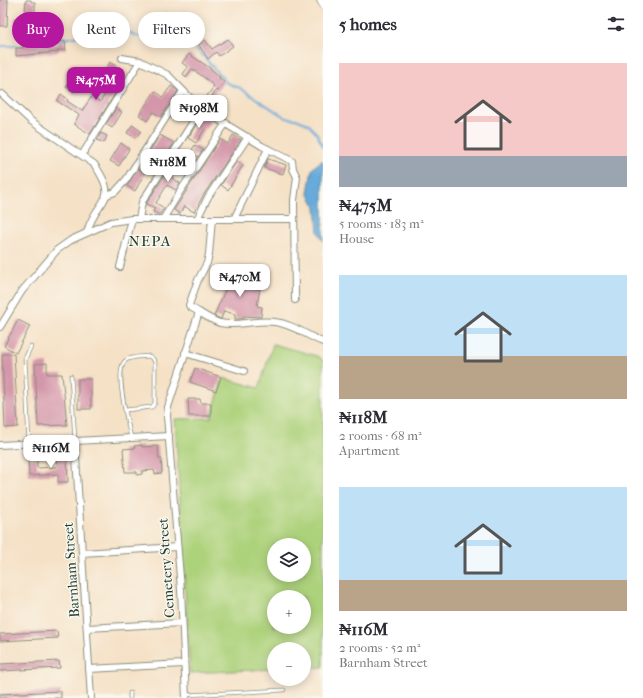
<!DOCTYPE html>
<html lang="en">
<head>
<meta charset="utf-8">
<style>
	:root { --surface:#fff; --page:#f2f2f3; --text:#2b2b33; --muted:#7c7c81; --accent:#b5179e }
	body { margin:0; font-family:"IM FELL French Canon",serif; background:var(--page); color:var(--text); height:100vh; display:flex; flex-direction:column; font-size:15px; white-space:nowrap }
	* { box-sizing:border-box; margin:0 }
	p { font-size:13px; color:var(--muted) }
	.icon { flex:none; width:22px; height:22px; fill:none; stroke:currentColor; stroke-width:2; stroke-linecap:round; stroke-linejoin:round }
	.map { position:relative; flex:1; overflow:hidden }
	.details { display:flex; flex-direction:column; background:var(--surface); width:320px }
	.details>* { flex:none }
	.top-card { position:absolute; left:12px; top:12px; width:251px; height:36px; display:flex; gap:8px }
	.tools { position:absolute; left:267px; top:538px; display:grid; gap:8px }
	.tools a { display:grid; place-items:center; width:44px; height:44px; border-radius:50%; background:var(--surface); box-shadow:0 2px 10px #0003; font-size:20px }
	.price { position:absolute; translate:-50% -34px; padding:0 9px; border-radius:8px; background:#fff; color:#222; font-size:13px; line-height:26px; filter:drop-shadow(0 1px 2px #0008) }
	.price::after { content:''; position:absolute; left:50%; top:24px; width:12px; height:9px; margin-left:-6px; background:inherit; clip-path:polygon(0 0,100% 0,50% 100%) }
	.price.current { background:var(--accent); color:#fff }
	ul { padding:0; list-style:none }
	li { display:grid; align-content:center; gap:8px; height:212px; padding:0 16px }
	li span { display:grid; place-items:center; height:124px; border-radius:0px; color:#555 }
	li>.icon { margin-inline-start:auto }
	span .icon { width:72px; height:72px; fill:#fffc; stroke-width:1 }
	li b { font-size:17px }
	h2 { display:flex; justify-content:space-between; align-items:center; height:48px; padding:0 16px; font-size:17px }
	.tag { padding:0 14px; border-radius:18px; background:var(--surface); box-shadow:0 2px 10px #0003; font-size:14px; line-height:36px }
	.tag.current { background:var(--accent); color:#fff }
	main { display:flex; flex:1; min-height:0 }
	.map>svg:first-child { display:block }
</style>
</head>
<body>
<main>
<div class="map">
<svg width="323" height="698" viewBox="0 0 323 698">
	<rect width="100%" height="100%" fill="#fbf7ec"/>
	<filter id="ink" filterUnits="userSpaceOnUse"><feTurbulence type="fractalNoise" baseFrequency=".025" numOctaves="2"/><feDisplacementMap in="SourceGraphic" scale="8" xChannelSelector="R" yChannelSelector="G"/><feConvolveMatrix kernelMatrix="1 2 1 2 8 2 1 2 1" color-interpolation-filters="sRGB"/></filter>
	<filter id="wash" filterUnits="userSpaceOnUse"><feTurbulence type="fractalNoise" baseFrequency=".012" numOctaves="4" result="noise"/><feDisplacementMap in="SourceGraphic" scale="16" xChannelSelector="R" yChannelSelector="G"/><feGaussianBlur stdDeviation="0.9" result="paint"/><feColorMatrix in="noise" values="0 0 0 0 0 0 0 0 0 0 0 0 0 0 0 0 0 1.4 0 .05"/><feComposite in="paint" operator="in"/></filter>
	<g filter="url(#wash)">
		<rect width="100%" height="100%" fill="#f5e1c6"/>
		<!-- green -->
		<path fill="#add27b" stroke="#668858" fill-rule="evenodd" d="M273 344 317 356 323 360V667L304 668V649H274V669L190 673 175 419 211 418 223 378 259 388ZM274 545H304V575H274ZM274 597H304V627H274Z"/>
		<!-- water -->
		<path fill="#68aadc" stroke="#447488" d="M321 161H323V241L318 232 316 207 308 193 312 169Z"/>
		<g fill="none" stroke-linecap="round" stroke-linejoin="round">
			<!-- stream -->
			<g stroke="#68aadc" stroke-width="2">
				<path d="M31 45 95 33 99 29 112 25 136 36 143 37 161 27H170L182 32 227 83 240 88 286 118 296 119 308 124 317 134 323 147"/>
				<path d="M0 46H25"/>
			</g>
		</g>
		<g id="blocks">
			<!-- building -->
			<g fill="#d496aa" fill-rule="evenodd">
				<path d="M0 0H8L7 26H0Z"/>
				<path d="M26 0H31V2H35V12L25 11Z"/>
				<path d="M166 12 173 17 167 24 161 20Z"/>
				<path d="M114 16 122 19 119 26 111 23Z"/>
				<rect x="15" y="18" width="8" height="12"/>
				<path d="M47 26 48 44H58V42L65 41 66 50H58V52L16 56V48H23V29H33V27ZM43 34V45H33V35Z"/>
				<path d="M168 29 175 31 172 42 165 39Z"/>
				<path d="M228 39 233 46 219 56 216 52 208 59 199 45 205 40 212 49Z"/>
				<path d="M189 54 210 68 220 77 219 78 224 82 218 91 216 90 211 98 207 96 214 86 205 78 192 69 186 77 183 74 188 67 182 63Z"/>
				<path d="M110 62 117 67 114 72 124 79 90 134 74 124 79 115 57 101 61 94 68 99 67 101 82 111 92 96 100 102 109 88 99 81Z"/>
				<path d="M88 72 96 77 87 91 78 85 74 92 66 87 74 73 84 79Z"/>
				<path d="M171 86 178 91 161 117 153 112 147 121 139 115 155 91 163 97Z"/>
				<path d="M116 108 122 112 112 128 106 124Z"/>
				<path d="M202 115 211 120 196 143 188 138Z"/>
				<path d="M132 125 141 131 136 138 127 133Z"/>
				<path d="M101 133 107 136 104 143 97 140Z"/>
				<path d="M160 135 174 143 158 168 144 160Z"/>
				<path d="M233 135 241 140 204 194 194 212 184 206 180 214 174 210 220 139 228 144Z"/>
				<path d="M121 143 129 149 119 166 110 161Z"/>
				<path d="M195 145 203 150 198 157 190 153Z"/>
				<path d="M177 156 192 166 187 173 178 168 172 178 180 183 176 190 167 185 156 203 164 208 160 214H158L153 212 155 208 146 204Z"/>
				<path d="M268 159 286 165 283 174 264 168Z"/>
				<path d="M237 161 243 165 228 190 221 185Z"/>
				<path d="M138 169 145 173 135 191 127 186Z"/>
				<path d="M232 271 251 274 249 287 260 289 257 306 262 307 261 317 244 316 243 319H235V314L224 311 221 319 214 316 230 279Z"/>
				<path d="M18 320 30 326 16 353 4 346Z"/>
				<path d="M2 354H14L18 427 5 428Z"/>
				<path d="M47 363V374H62L67 425 38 426 35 364Z"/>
				<path d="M195 368 221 377 216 391 190 382Z"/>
				<rect x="78" y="379" width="13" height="30"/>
				<path d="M188 399H200L201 403H211V416H189Z"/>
				<path d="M142 445V447L158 446 159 459 161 458 162 473 155 474 154 470 142 471V474L137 475V472H125L123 449 135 448 134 446Z"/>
				<path d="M56 457H67L68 482H58V474L29 476 28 459H37V468L57 467Z"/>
				<path d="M57 631 58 638 0 641V634Z"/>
				<path d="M59 661 60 668 0 671V664Z"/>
				<path d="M61 691V698H0V694Z"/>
			</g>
		</g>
	</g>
	<g filter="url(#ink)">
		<use href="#blocks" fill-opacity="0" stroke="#8a8f7d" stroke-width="1"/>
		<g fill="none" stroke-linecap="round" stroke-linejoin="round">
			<!-- lane casing -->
			<g stroke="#8a8f7d" stroke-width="4.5">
				<g id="lane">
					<path d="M71 376 75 441"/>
					<path d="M126 410 152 407 155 403V362L153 359 149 356C142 357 130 356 125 361 114 371 128 423 131 438"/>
					<path d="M29 443 25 359 31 346"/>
					<path d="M130 693V698"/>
					<path d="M186 695 284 690"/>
				</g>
			</g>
			<!-- street casing -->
			<g stroke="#8a8f7d" stroke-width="8">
				<g id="street">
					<path d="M320 0 323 5"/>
					<path d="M122 58 140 61 168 75 201 109 262 146 292 161 293 169 297 177 294 200 295 300"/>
					<path d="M2 94 31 121 94 164C121 203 97 197 87 232"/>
					<path d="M82 155 140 61"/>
					<path d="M107 195 115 192 126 180 183 91"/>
					<path d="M139 219 142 202 201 109"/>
					<path d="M163 219 181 190 226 123"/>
					<path d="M197 219 208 197 248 137"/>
					<path d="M212 219 209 254 207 263 198 280 189 305 190 307C200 312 210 320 220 323 238 327 257 319 275 322 293 324 307 336 323 342"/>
					<path d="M234 219 268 149"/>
					<path d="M120 267 132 219"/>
					<path d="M0 327 22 291 57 250 71 240 111 222 132 219H294"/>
					<path d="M185 353 244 371"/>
					<path d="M75 441 91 698"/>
					<path d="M0 445 169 436"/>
					<path d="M82 553 177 547"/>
					<path d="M87 628 182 623"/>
					<path d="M89 669 184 664"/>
					<path d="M186 698 181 590 167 416 168 407 199 312"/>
				</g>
			</g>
			<!-- lane -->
			<use href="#lane" stroke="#fff" stroke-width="3"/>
			<!-- street -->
			<use href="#street" stroke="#fff" stroke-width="6"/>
		</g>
	</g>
	<g text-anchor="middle" stroke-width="3" stroke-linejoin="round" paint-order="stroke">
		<!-- street labels -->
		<g font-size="14" fill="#1f3d34" stroke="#fbf7ec">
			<text transform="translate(166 568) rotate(-94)" y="5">Cemetery Street</text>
			<text transform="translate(71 570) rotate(-94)" y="5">Barnham Street</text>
		</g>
		<!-- neighbourhood labels -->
		<g font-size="15" letter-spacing="1" fill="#1f3d34" stroke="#fbf7ec">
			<text x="150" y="246">NEPA</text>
		</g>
	</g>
</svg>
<div class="tools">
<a><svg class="icon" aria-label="layers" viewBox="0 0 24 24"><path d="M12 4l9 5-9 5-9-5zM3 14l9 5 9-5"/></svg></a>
<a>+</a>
<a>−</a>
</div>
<b class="price current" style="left:96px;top:101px">₦475M</b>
<b class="price" style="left:199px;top:129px">₦198M</b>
<b class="price" style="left:168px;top:183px">₦118M</b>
<b class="price" style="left:240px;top:298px">₦470M</b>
<b class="price" style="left:51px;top:469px">₦116M</b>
<div class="top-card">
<a class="tag current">Buy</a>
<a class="tag">Rent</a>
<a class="tag">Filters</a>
</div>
</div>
<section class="details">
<h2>5 homes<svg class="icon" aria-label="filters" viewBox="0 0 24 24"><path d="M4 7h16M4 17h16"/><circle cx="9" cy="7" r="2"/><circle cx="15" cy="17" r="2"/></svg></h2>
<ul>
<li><span style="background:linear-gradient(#f6c9c9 75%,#9aa5b1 0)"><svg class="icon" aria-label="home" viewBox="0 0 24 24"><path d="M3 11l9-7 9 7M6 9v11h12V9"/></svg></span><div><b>₦475M</b><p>5 rooms · 183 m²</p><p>House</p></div></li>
<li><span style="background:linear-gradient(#bfe0f5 65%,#b9a48a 0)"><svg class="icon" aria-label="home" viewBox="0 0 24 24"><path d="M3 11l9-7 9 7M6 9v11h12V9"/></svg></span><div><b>₦118M</b><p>2 rooms · 68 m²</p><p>Apartment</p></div></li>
<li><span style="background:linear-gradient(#bfe0f5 75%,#b9a48a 0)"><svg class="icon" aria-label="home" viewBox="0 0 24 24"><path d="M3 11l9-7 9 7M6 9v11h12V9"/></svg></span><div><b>₦116M</b><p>2 rooms · 52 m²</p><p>Barnham Street</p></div></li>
</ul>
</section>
</main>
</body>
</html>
